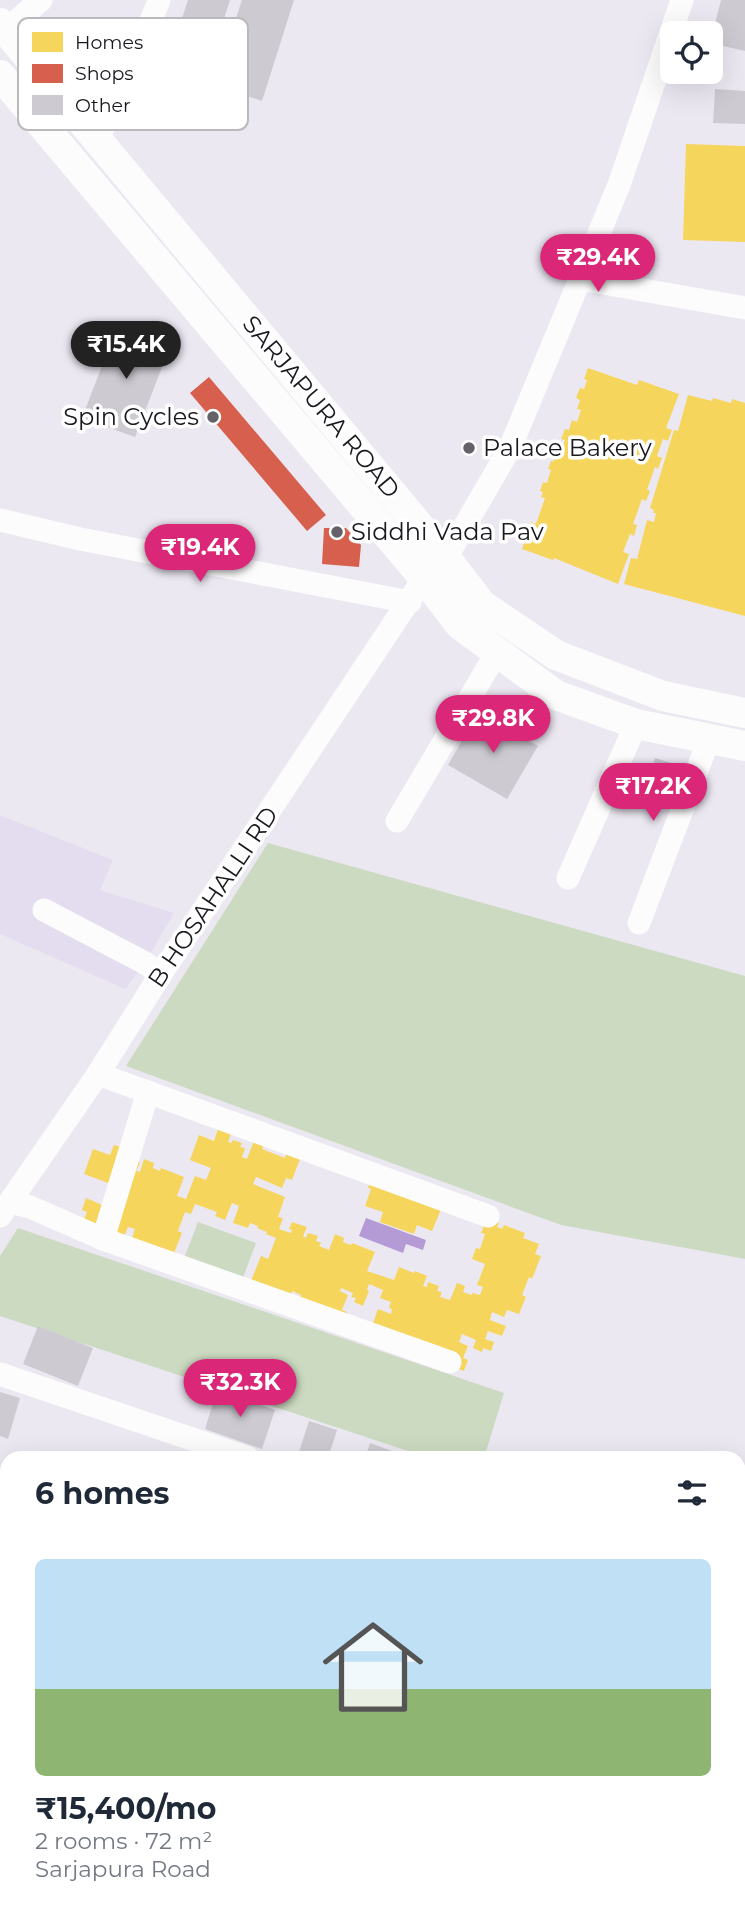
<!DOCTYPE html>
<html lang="en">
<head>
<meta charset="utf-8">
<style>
	:root { --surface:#fff; --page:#f2f2f3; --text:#1f2937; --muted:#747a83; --line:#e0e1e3; --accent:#db2777 }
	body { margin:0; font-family:Montserrat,sans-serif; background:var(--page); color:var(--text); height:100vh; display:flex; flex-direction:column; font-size:26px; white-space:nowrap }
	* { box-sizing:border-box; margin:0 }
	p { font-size:23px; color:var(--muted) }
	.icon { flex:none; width:38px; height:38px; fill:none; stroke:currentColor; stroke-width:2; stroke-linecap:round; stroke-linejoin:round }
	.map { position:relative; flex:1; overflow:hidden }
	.drawer { position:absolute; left:0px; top:1451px; width:746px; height:471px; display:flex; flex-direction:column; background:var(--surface); border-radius:21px 21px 0 0; box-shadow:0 7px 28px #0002 }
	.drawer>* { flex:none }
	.fabs { position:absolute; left:660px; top:21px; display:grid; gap:14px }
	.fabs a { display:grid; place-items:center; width:63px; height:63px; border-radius:10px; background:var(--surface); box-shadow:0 7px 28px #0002; font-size:35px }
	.price { position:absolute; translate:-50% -60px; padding:0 16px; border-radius:24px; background:var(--accent); color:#fff; font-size:23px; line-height:46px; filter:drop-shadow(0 2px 4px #0008) }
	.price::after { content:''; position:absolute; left:50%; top:42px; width:21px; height:16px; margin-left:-10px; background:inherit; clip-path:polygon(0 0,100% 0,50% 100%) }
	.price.selected { background:#222; color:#fff }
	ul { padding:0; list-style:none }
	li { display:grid; align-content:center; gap:14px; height:371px; padding:0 35px }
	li+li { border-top:2px solid var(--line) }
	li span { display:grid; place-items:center; height:217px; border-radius:10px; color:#555 }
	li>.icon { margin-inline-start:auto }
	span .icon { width:126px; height:126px; fill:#fffc; stroke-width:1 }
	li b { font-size:30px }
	h2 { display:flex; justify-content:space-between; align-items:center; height:84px; padding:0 35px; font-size:30px }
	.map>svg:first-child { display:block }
</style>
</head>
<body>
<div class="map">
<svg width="745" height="1921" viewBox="0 0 745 1921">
	<rect width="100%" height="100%" fill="#ece8f2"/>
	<!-- built -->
	<path fill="#e4ddef" d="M0 815 113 860 100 890 174 913 145 963 125 989 0 934Z"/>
	<!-- green -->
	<g fill="#ccdac1">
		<path d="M268 843 745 976V1259L561 1225 126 1066Z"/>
		<path d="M198 1222 256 1243 241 1283 183 1261Z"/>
		<path d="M18 1228 504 1393 484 1458H429L0 1316V1256Z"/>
	</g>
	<!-- water -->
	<path fill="#b49bd5" d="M366 1218 426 1240 423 1250 406 1244 403 1253 359 1236Z"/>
	<!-- homes -->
	<g fill="#f6d55c">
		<path d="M686 144 745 146V242L683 240Z"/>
		<path d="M588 368 637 385 639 380 679 394 666 428 672 430 668 441 663 439 657 456 662 458 658 469 655 467 647 490 650 491 646 501 642 499 633 524 637 525 634 536 630 534 623 552 629 554 618 584 554 558 553 560 522 549 531 522 536 524 545 498 541 497 543 492 540 491 543 482 547 483 551 470 548 469 551 461 554 462 553 459 556 450 561 452 565 440 561 439 565 429 569 430 572 420 577 422 581 410 577 409 580 400 576 398 580 388 584 389 587 380 584 379Z"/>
		<path d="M688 395 712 401 713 398 731 403 732 399 745 403V616L624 584 631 558 637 559 647 520 654 522 656 513H653L654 510 650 508 674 430 678 431Z"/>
		<path d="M218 1129 231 1134 228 1142 231 1143 233 1140 242 1143 240 1147 245 1148 242 1157 247 1159 254 1141 264 1145 262 1149 285 1158 286 1154 300 1159 292 1180 286 1178 282 1188 256 1177 253 1184 285 1197 278 1217 283 1218 279 1229 291 1233 292 1230 289 1229 292 1222 307 1227 303 1236 306 1238 308 1233 318 1236 316 1241 321 1243 319 1246 329 1250 335 1234 344 1238 343 1242 351 1245 352 1243 375 1252 367 1271 394 1280 399 1267 414 1273 415 1271 427 1276 423 1286 427 1287 428 1282 439 1286 437 1291 442 1292 440 1297 450 1300 457 1283 465 1286 463 1292 472 1295V1293L480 1295 483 1287 477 1285 485 1264 472 1259 476 1248 480 1249 485 1234 481 1233 487 1218 499 1223 497 1227 502 1229 504 1225 525 1233 523 1238 539 1244 535 1254 541 1256 532 1279 529 1277 522 1295 526 1297 519 1314 507 1310 504 1317 492 1312 490 1320 506 1326 502 1336 488 1331 485 1339 494 1342 491 1351 483 1348 482 1352 473 1348 476 1340 462 1334 459 1342 468 1346 463 1358 468 1360 464 1371 368 1337 378 1309 391 1314 392 1309 389 1308 391 1302 380 1298 383 1290 369 1284 367 1290 369 1291 363 1306 354 1302 356 1298 351 1297 353 1293 341 1288 340 1291 348 1295 342 1310 347 1312 343 1323 296 1308 301 1295 292 1291 288 1303 248 1288 261 1256 268 1259 276 1238 266 1234 267 1232 257 1228 258 1226 250 1223 248 1228 233 1223 239 1206 232 1203 225 1220 215 1216 217 1212 195 1204 191 1214 185 1212 178 1231 182 1233 172 1258 130 1245 135 1229 128 1227 121 1244 81 1226 87 1212 82 1210 86 1198 102 1205 119 1187 84 1174 93 1149 110 1155 114 1145 124 1148 140 1163 136 1171 140 1172 144 1159 154 1163 153 1168 160 1171 161 1168 184 1177 177 1196 186 1199 195 1176 206 1180 211 1168 190 1160 199 1135 214 1141Z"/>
		<path d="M371 1180 442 1207 432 1231 417 1225 414 1234 380 1222 383 1212 365 1206 371 1189 368 1188Z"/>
		<path d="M0 1702 7 1705V1807L0 1804Z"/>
	</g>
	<!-- shops -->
	<g fill="#d6604d">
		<path d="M209 377 326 515 307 531 190 393Z"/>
		<path d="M324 528H346L361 545 359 567 322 564Z"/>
	</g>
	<!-- building -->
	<g fill="#cdcad2">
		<path d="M188 0H230L199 97 160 85Z"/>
		<path d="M242 0H294L262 101 214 85Z"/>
		<path d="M721 0H745V51L710 43Z"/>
		<path d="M715 89 745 91V124L713 123Z"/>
		<path d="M118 324 171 344 135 437 82 418Z"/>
		<path d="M478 712 538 746 507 799 448 765Z"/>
		<path d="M655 758 688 768 678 799 645 789Z"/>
		<path d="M38 1326 93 1348 78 1386 23 1364Z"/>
		<path d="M217 1390 275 1410 262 1449 205 1429Z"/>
		<path d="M0 1392 20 1398 8 1439 0 1436Z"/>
		<path d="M309 1421 337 1430 329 1455 326 1454 325 1458H297Z"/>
		<path d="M370 1443 395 1452 393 1458H365Z"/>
		<path d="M745 1554V1611L739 1609 740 1604H738V1572Z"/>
		<path d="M7 1582V1644L0 1641V1599Z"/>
		<path d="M745 1817V1852L738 1850V1834Z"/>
		<path d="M338 1914H389L386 1921H335Z"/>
	</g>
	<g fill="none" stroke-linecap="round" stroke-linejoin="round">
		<!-- minor -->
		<g stroke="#fcfcfd" stroke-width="23">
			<path d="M6 30 41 0"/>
			<path d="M97 139 129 80 159 0"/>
			<path d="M580 279 745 308"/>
			<path d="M0 520 80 539 410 602"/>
			<path d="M446 558 510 448 619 185 682 0"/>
			<path d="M397 821 497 652"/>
			<path d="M568 878 636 724"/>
			<path d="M44 910 145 963 161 974"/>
			<path d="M639 923 709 739"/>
			<path d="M98 1074 488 1216"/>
			<path d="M10 1202 30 1207 103 1239 450 1362"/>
			<path d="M0 1216 98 1074 161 974 424 578"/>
			<path d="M103 1239 148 1092"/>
			<path d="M0 1374 248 1458"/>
			<path d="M0 1501 7 1504"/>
			<path d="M738 1621 745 1624"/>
			<path d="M0 1681 7 1684"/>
			<path d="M738 1753 745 1755"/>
		</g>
		<!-- major -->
		<g stroke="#fcfcfd" stroke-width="30">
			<path d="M0 23 446 558 482 605 556 655 663 696 745 713"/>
			<path d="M0 75 424 578 460 625 556 695 636 724 745 746"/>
		</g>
	</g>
	<!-- markers -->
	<g fill="#646168" stroke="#fff" stroke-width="2.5">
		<circle cx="213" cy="417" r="7"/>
		<circle cx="469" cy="448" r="7"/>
		<circle cx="337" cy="532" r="7"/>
	</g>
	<g text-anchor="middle" stroke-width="7" stroke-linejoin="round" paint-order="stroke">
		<!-- street labels -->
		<g font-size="24" fill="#1a181e" stroke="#fff">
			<text transform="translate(321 407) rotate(50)" y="8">SARJAPURA ROAD</text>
			<text transform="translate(213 897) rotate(-56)" y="8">B HOSAHALLI RD</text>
		</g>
		<!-- poi labels -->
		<g font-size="24" fill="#1a181e" stroke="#fff" text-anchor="start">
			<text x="199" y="425" text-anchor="end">Spin Cycles</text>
			<text x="483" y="456">Palace Bakery</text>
			<text x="351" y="540">Siddhi Vada Pav</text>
		</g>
	</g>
	<!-- legend -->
	<rect x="18" y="18" width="230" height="112" rx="10" fill="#fff" stroke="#bababc" stroke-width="2"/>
	<rect x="32" y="32" width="31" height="20" fill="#f6d55c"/>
	<rect x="32" y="64" width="31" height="19" fill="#d6604d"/>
	<rect x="32" y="95" width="31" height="20" fill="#cdcad2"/>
	<g font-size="19" fill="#1a181e">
		<text x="75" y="49">Homes</text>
		<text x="75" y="80">Shops</text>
		<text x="75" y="112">Other</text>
	</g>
</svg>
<div class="fabs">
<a><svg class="icon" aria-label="locate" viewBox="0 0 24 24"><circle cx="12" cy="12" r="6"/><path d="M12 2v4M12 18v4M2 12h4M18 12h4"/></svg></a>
</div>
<b class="price" style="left:598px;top:294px">₹29.4K</b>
<b class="price selected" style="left:126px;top:381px">₹15.4K</b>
<b class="price" style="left:200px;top:584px">₹19.4K</b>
<b class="price" style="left:493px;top:755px">₹29.8K</b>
<b class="price" style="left:653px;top:823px">₹17.2K</b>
<b class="price" style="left:240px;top:1419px">₹32.3K</b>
<section class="drawer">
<h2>6 homes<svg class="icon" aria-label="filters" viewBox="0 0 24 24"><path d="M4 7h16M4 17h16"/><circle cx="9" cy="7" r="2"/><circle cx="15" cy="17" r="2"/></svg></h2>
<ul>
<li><span style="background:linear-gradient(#bfe0f5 60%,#8fb573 0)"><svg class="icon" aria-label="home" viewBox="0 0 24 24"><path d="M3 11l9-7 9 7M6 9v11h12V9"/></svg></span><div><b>₹15,400/mo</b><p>2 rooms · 72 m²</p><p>Sarjapura Road</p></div></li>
</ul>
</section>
</div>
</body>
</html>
